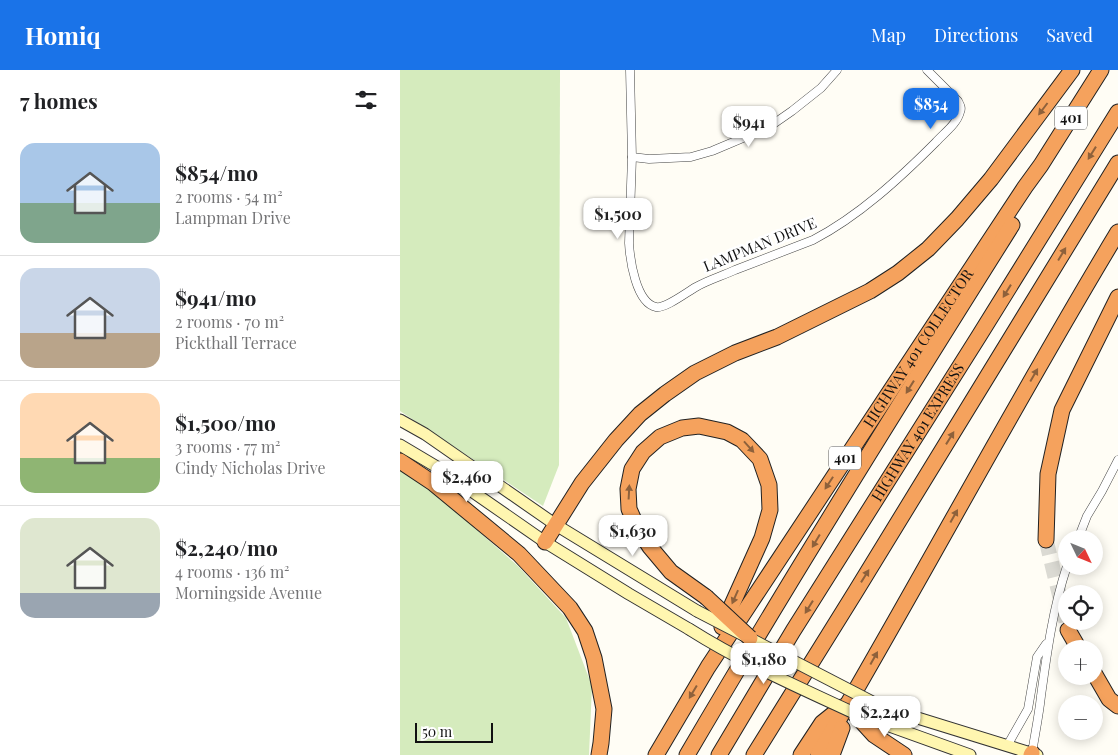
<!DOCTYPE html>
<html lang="en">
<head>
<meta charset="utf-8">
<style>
	:root { --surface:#fff; --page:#f6f6f6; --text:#202124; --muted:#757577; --line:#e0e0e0; --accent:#1a73e8 }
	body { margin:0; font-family:"Playfair Display",serif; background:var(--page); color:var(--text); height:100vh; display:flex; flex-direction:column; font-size:19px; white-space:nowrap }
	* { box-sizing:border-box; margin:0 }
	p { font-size:16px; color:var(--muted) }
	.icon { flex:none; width:28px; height:28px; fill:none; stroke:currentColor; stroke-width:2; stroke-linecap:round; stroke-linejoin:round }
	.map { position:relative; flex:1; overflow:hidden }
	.details { display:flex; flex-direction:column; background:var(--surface); width:400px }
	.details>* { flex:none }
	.needle { width:32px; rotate:133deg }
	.controls { position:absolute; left:658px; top:460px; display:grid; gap:10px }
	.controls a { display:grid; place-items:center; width:45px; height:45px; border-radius:50%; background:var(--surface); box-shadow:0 2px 12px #0003; font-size:25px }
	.scale { position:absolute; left:15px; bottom:12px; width:78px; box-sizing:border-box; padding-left:5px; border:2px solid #111; border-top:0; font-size:14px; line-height:18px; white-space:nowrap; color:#111; -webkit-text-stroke:4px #fff; paint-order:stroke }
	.price { position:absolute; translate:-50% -42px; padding:0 11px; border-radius:10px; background:#fff; color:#222; font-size:16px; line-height:32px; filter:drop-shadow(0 1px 2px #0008) }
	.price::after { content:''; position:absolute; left:50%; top:30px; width:15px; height:11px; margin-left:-8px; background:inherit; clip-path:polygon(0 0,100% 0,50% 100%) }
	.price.current { background:var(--accent); color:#fff }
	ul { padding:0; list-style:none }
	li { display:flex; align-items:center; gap:15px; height:125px; padding:0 20px }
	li+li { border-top:1px solid var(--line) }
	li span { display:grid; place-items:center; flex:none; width:140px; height:100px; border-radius:15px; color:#555 }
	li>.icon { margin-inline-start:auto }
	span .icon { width:60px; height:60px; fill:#fffc; stroke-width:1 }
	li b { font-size:21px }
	h2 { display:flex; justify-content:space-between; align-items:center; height:60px; padding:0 20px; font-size:21px }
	header { display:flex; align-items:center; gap:30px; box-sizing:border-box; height:70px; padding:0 25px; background:var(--accent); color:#fff }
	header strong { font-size:24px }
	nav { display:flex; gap:28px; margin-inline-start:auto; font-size:18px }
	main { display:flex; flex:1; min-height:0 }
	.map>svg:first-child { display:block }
</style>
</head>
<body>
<header>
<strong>Homiq</strong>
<nav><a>Map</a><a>Directions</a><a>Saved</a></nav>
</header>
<main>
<section class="details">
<h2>7 homes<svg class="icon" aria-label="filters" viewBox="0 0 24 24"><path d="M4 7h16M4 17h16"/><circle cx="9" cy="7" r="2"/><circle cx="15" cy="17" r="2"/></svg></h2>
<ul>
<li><span style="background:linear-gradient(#a9c7e8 60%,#7fa58c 0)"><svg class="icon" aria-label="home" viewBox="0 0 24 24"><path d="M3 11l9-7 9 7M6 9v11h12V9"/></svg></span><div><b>$854/mo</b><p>2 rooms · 54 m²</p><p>Lampman Drive</p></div></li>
<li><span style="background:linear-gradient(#c9d6e8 65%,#b9a48a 0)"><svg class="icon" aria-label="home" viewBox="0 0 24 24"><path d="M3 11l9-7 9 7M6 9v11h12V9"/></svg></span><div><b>$941/mo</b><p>2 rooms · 70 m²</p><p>Pickthall Terrace</p></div></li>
<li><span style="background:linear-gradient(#ffd9b3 65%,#8fb573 0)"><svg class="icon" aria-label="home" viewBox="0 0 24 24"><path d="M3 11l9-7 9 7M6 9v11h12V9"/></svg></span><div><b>$1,500/mo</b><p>3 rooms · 77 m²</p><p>Cindy Nicholas Drive</p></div></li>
<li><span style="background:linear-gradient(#dfe7d0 75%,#9aa5b1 0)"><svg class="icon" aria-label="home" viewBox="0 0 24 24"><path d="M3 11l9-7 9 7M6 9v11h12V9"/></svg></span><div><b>$2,240/mo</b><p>4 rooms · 136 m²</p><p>Morningside Avenue</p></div></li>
</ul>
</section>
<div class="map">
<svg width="718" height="685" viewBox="0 0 718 685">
	<rect width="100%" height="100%" fill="#fffdf5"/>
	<!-- green -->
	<g fill="#d5ebbd">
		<path d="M0 0H160L159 395 143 436 0 341Z"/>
		<path d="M0 396 30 419 118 496 166 548 192 616 189 685H0Z"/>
	</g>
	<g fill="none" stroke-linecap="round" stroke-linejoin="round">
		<!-- highway-tunnel -->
		<path stroke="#dbdad3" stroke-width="15" stroke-dasharray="15 8" stroke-linecap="butt" d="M646 470 668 560"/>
		<!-- street casing -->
		<g stroke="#444" stroke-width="9">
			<g id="street">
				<path d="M230 0 232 87 229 173C230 190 236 233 256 237 265 239 287 222 296 217 308 210 322 206 335 200 361 190 387 180 413 170 459 146 500 108 536 72 544 63 557 54 560 42 562 38 560 35 558 31L527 0"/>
				<path d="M232 87 249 89 291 87 312 81 369 57 392 41 421 18 437 0"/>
				<path d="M678 469 687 446 702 421 718 390"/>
				<path d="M607 676 628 639 637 587 646 574"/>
				<path d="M632 683C635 664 639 645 641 626 647 582 653 538 667 496"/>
			</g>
		</g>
		<!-- secondary casing -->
		<g stroke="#333" stroke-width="13">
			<g id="secondary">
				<path d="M0 350 25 364 156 455 297 541"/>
				<path d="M0 375 37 397 145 472 229 524 289 559"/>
				<path d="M482 637 637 685"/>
				<path d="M456 644 570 685"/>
			</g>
		</g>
		<!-- highway casing -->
		<g stroke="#222" stroke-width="17">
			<g id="highway">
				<path d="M0 391 33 413 119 484 170 538 185 561 194 588 204 639 201 673 199 685"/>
				<path d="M646 470 648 404 662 340 718 227"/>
				<path d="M145 472 182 413 216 370 240 344 265 324 295 303 335 283 377 267 470 221 498 203 528 179 557 149 591 109 672 0"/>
				<path d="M306 527 271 502 250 477 237 457 229 439 228 419 232 399 243 382 260 367 282 358 299 356 327 362 342 370 360 389 369 415 370 440 362 468 322 557"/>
				<path d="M668 560 679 579"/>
				<path d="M694 603 709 629 718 636"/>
				<path d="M454 643 474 665 504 685"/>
				<path id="s1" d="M256 685 308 597 347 538 625 117 641 95 701 0"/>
				<path d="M287 685C392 506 502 330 612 155"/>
				<path id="s2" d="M319 685 393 561 579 266 718 42"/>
				<path d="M354 685 456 521 718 93"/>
				<path d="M401 685 422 653 442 637"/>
				<path d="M418 685C520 512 614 334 718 162"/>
				<path d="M432 685 442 658"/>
				<path d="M631 685 632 683"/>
			</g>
		</g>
		<!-- street -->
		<use href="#street" stroke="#fff" stroke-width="8"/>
		<!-- secondary -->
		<use href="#secondary" stroke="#fff6b0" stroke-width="11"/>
		<!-- highway -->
		<use href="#highway" stroke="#f5a25d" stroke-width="15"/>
		<!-- secondary-bridge casing -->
		<g stroke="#333" stroke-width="13" stroke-linecap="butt">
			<g id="secondary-bridge">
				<path d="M297 541 482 637"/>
				<path d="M289 559C341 592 398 617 454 643"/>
			</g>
		</g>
		<!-- highway-bridge casing -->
		<g stroke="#222" stroke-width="17" stroke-linecap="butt">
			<path id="highway-bridge" d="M306 527 350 568"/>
		</g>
		<!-- secondary-bridge -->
		<use href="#secondary-bridge" stroke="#fff6b0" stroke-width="11"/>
		<!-- highway-bridge -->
		<use href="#highway-bridge" stroke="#f5a25d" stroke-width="15"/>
	</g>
	<!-- one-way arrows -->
	<defs><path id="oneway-solid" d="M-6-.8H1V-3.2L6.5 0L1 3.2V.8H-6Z" transform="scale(1.25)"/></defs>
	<g fill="#8e613b">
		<use href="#oneway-solid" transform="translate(643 39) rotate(127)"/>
		<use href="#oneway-solid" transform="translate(692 83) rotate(122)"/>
		<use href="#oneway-solid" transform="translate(662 184) rotate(-59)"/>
		<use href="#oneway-solid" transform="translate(607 221) rotate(122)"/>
		<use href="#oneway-solid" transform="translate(634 305) rotate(-60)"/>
		<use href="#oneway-solid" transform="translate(510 317) rotate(122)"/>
		<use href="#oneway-solid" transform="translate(550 368) rotate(-58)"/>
		<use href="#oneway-solid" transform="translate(349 377) rotate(48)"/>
		<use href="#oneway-solid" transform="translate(429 413) rotate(123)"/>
		<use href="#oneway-solid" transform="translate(229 422) rotate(-87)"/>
		<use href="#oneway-solid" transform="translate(554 446) rotate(-61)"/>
		<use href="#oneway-solid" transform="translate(416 471) rotate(121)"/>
		<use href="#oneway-solid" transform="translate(465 506) rotate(-58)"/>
		<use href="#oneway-solid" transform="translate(335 527) rotate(114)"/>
		<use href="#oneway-solid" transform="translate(409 537) rotate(122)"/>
		<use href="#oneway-solid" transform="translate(474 588) rotate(-61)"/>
		<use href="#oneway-solid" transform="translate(293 622) rotate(121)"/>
	</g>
	<g text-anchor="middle" stroke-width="5" stroke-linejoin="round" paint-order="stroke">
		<!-- shield labels -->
		<g fill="#fff" stroke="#585858" stroke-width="1">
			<rect x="655" y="36.5" width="32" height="23" rx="4"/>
			<rect x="429" y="376.5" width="32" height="23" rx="4"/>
		</g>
		<g font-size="14" font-weight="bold" fill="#111">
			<text x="671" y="53">401</text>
			<text x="445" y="393">401</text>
		</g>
		<!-- street labels -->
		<g font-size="15" fill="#111" stroke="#fff">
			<text transform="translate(360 175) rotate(-22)" y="5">LAMPMAN DRIVE</text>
			<text dy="5" stroke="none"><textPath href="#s1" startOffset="484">HIGHWAY 401 COLLECTOR</textPath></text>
			<text dy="5" stroke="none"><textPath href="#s2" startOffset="379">HIGHWAY 401 EXPRESS</textPath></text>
		</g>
	</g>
</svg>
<div class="controls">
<a><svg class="needle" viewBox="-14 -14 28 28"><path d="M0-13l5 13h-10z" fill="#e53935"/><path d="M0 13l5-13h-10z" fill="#757577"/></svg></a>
<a><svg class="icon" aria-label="locate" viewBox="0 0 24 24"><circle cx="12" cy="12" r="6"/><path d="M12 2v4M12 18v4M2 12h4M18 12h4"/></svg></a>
<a>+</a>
<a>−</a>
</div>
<div class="scale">50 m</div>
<b class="price current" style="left:531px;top:60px">$854</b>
<b class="price" style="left:349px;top:78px">$941</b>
<b class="price" style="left:218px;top:170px">$1,500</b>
<b class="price" style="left:67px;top:433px">$2,460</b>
<b class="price" style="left:233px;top:487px">$1,630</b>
<b class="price" style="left:364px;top:615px">$1,180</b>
<b class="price" style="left:485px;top:668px">$2,240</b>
</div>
</main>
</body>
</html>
